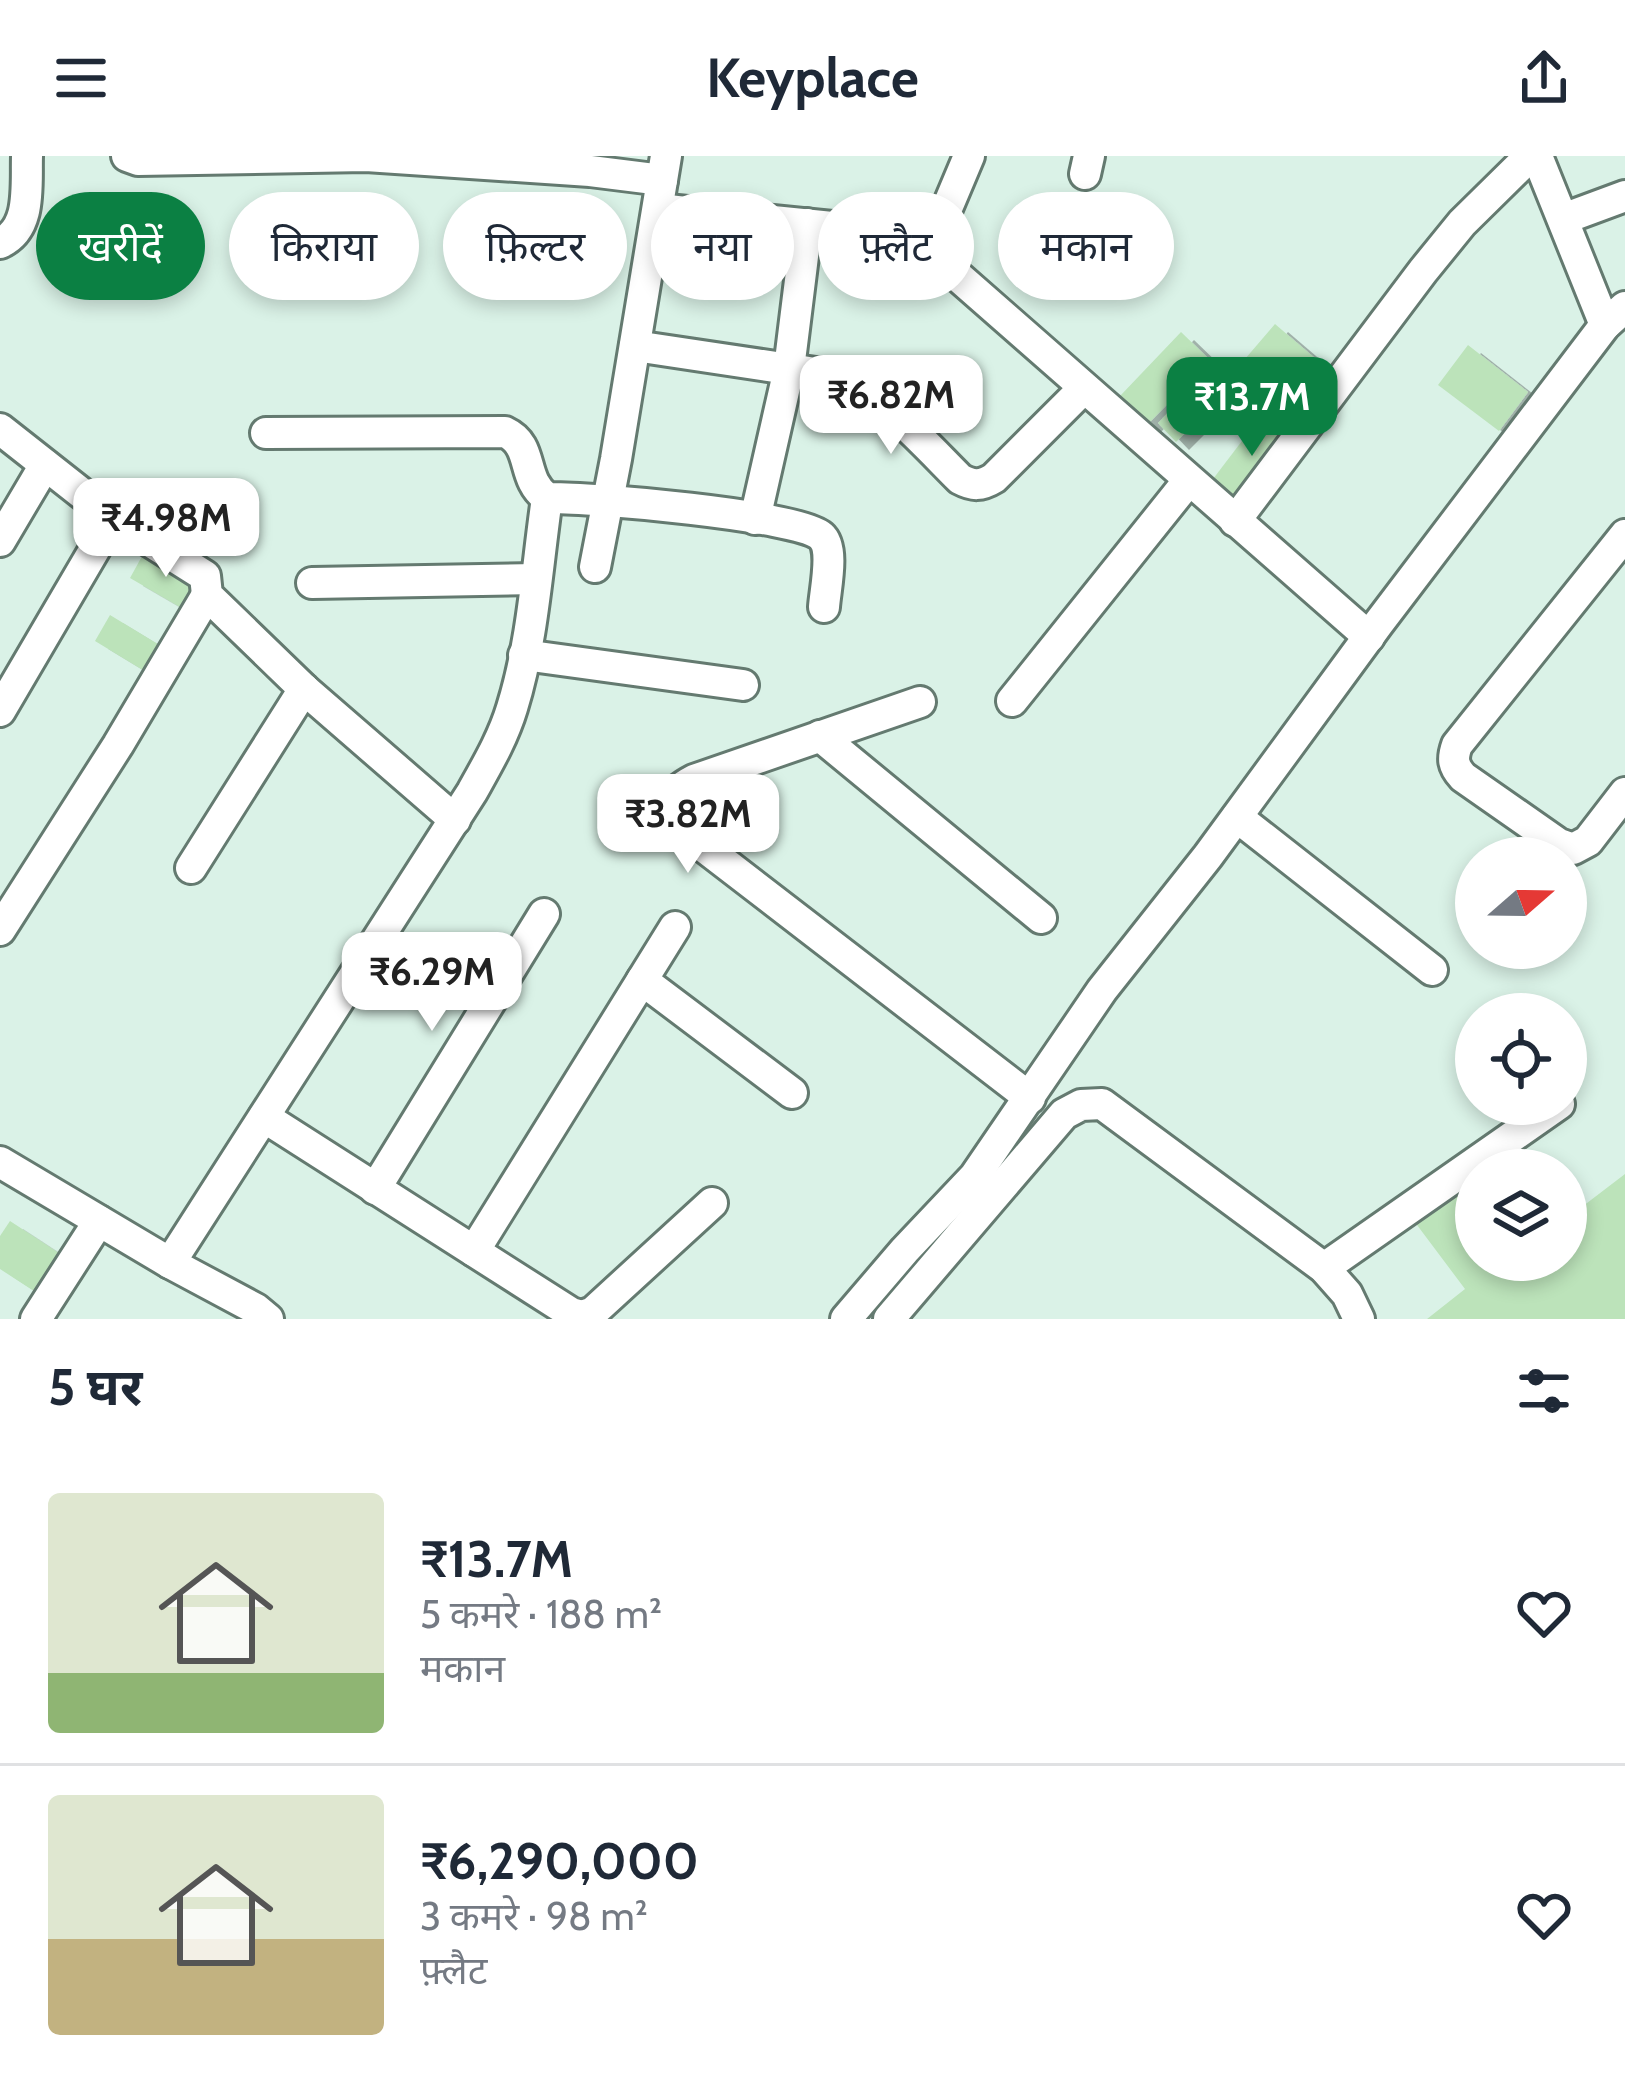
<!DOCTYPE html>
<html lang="hi">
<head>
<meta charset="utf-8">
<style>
	:root { --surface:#fff; --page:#f2f2f3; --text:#1f2937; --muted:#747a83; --line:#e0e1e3; --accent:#0b8043 }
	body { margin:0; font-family:Cabin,"Noto Sans Devanagari",sans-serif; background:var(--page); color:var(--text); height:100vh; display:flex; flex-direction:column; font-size:45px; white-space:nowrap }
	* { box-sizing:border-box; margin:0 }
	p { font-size:39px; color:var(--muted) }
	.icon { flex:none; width:66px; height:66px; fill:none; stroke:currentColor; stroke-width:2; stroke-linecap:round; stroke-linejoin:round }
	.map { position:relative; height:1163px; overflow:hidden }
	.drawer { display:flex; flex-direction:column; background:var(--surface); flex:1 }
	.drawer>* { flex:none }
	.top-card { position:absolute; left:36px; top:36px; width:1554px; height:108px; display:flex; gap:24px }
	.needle { width:78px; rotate:70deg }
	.controls { position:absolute; left:1455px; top:681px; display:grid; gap:24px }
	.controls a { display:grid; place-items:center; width:132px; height:132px; border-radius:50%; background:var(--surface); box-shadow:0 6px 18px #0003; font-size:60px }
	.price { position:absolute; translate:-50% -102px; padding:0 27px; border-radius:24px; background:#fff; color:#222; font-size:39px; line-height:78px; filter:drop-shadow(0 3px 6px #0008) }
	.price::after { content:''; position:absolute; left:50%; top:72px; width:36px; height:27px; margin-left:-18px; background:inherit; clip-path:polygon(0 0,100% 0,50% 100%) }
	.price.active { background:var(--accent); color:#fff }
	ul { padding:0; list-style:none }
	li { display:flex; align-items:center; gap:36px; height:300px; padding:0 48px }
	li+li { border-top:3px solid var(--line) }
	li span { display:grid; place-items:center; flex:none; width:336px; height:240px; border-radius:12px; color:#555 }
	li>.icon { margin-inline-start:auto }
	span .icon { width:144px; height:144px; fill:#fffc; stroke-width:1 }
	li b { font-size:51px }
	h2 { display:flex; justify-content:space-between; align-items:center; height:144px; padding:0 48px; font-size:51px }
	.chip { padding:0 42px; border-radius:54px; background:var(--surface); box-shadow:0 6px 18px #0003; font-size:42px; line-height:108px }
	.chip.active { background:var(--accent); color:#fff }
	header { display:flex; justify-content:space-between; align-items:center; height:156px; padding:0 48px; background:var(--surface); font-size:54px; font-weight:700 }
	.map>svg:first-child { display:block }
</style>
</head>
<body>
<header><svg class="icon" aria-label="menu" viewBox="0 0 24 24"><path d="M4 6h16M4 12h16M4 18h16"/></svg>Keyplace<svg class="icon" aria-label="share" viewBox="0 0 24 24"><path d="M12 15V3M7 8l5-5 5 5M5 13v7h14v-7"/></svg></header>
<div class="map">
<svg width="1625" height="1163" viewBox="0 0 1625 1163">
	<defs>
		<filter id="shadow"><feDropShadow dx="13" dy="8" stdDeviation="0" flood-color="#0004"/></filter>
	</defs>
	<rect width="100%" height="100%" fill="#daf2e7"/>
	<!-- building -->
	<g fill="#bce3ba" filter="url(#shadow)">
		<path d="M1275 168 1331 216 1301 251 1245 203Z"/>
		<path d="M1181 176 1210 204 1148 268 1120 240Z"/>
		<path d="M1468 189 1528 236 1499 275 1438 229Z"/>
		<path d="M1209 215 1228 234 1176 286 1158 267Z"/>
		<path d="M1261 260 1291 283 1242 346 1213 323Z"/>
		<path d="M146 393 201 425 185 454 130 422Z"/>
		<path d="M110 459 166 493 151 519 95 485Z"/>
		<path d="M1515 988 1535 1014H1481Z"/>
		<path d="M1476 1018V1104H1566V1055L1570 1060 1625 1018V1163H1427L1465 1133 1414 1065Z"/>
		<path d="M10 1065 65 1101 40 1139 0 1113V1080Z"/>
	</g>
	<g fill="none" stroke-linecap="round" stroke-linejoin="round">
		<!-- minor casing -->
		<g stroke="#647a70" stroke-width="36">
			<g id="minor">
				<path d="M127 0 138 4 366 0 590 15 662 24"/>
				<path d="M1537 0 1605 169"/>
				<path d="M1085 18 1089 0"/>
				<path d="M658 53 832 71 873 77 929 95 1369 481"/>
				<path d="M1563 63 1625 40"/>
				<path d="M0 87C32 73 26 30 27 0"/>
				<path d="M929 95 969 0"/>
				<path d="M635 190 842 221C888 246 923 286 960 323 973 330 981 330 994 322L1083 233"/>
				<path d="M0 273 113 362 205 420 207 439 304 533 455 664"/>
				<path d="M266 277 505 276C535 290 520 322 547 342 587 341 798 359 821 380 835 392 825 434 824 451"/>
				<path d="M755 363 789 213 807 68"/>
				<path d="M1235 365 1423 115 1462 67 1530 0"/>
				<path d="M1625 379 1457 589C1452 603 1453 610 1463 621L1559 688 1573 693 1588 685 1625 637"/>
				<path d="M0 385 45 309"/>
				<path d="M595 411 616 303 666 0"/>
				<path d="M312 427 536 423"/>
				<path d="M524 499 743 529"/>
				<path d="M1012 545 1189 324"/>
				<path d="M920 546 694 624C667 638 666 649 682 674L1030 942"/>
				<path d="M0 555 113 362"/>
				<path d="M820 580 1041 762"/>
				<path d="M1237 661 1432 814"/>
				<path d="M191 712 304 533"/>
				<path d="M0 774 118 589 207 439"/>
				<path d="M642 824 792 937"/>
				<path d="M264 961 571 1157 582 1160 593 1156 712 1047"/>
				<path d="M0 1006 170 1107 256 1153 268 1163"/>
				<path d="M375 1033 544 758"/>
				<path d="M474 1095 675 771"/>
				<path d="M170 1107 472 636C487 609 503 582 512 552 533 485 537 411 547 342"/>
				<path d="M1324 1112 1559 948"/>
				<path d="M36 1163 99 1065"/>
				<path d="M846 1163 905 1094 975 1020 1102 834 1208 700 1378 468 1605 169 1625 151"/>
				<path d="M889 1163 1064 958 1081 949 1102 948 1324 1112 1347 1138 1359 1163"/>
			</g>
		</g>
		<!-- minor -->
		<use href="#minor" stroke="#fff" stroke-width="30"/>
	</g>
</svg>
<div class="controls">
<a><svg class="needle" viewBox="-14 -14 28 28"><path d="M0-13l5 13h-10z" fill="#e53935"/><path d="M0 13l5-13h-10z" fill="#747a83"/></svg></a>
<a><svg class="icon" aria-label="locate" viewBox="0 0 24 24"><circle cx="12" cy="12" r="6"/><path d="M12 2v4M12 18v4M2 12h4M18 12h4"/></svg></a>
<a><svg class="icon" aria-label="layers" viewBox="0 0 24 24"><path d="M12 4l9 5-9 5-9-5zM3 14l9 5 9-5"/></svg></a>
</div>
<b class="price" style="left:891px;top:301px">₹6.82M</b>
<b class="price active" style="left:1252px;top:303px">₹13.7M</b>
<b class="price" style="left:166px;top:424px">₹4.98M</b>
<b class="price" style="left:688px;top:720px">₹3.82M</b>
<b class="price" style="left:432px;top:878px">₹6.29M</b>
<div class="top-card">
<a class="chip active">खरीदें</a>
<a class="chip">किराया</a>
<a class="chip">फ़िल्टर</a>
<a class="chip">नया</a>
<a class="chip">फ़्लैट</a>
<a class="chip">मकान</a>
</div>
</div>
<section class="drawer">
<h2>5 घर<svg class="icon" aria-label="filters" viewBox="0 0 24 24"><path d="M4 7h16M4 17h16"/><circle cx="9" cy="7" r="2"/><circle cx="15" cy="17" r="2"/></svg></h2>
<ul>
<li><span style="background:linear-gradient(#dfe7d0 75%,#8fb573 0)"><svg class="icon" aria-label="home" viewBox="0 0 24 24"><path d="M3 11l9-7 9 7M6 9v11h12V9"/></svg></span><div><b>₹13.7M</b><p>5 कमरे · 188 m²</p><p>मकान</p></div><svg class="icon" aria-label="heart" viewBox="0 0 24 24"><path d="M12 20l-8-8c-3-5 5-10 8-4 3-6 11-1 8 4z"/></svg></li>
<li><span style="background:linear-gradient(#dfe7d0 60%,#c2b280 0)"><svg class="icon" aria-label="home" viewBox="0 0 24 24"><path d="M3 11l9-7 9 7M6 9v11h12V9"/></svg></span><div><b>₹6,290,000</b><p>3 कमरे · 98 m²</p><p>फ़्लैट</p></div><svg class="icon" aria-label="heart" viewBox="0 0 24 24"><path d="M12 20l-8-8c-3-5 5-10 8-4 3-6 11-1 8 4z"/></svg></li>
</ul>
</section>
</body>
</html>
